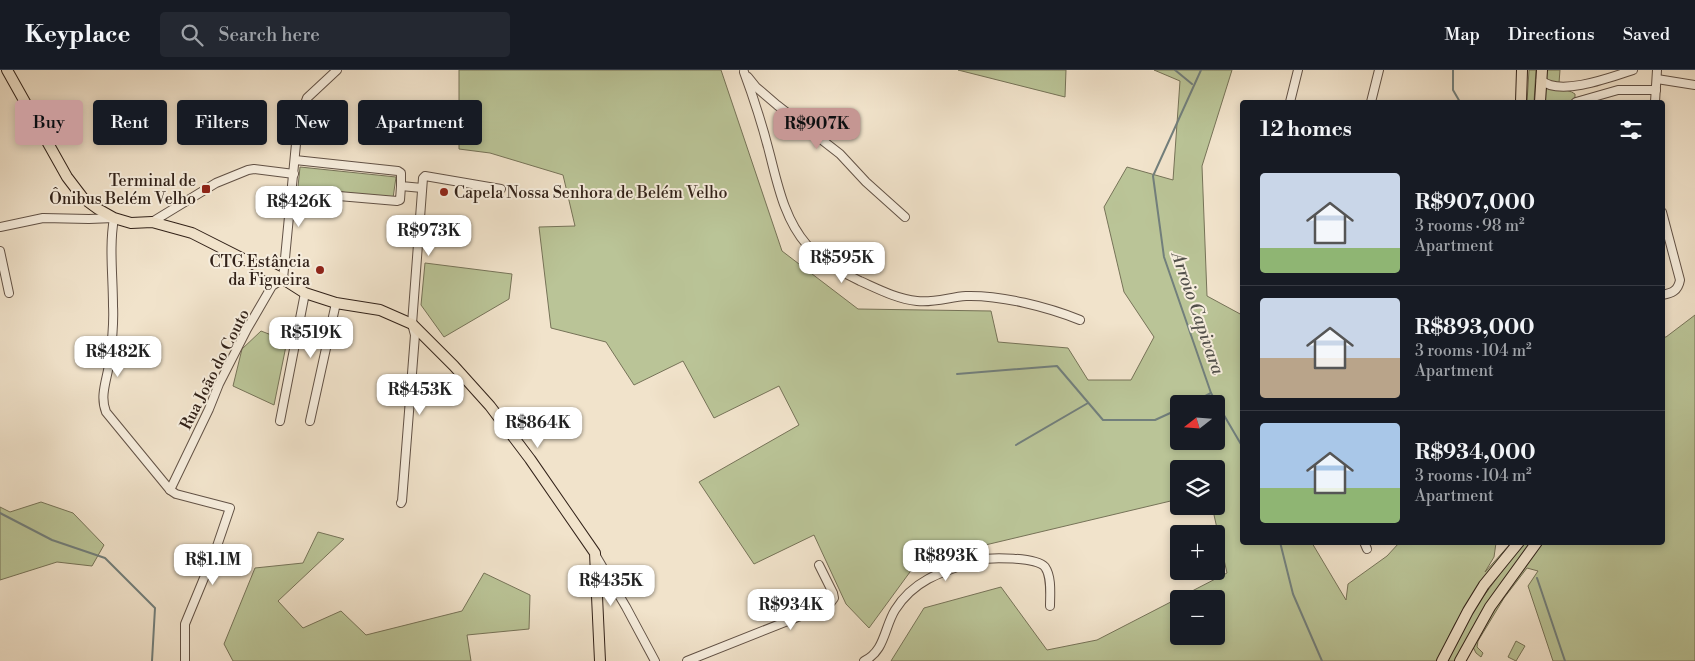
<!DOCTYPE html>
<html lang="en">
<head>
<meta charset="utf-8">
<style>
	:root { --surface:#171b24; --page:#242831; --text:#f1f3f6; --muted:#9ea1a6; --line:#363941; --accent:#c59692 }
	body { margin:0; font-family:"Libre Bodoni",serif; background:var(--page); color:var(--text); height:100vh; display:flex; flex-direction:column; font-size:19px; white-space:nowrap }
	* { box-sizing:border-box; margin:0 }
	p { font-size:16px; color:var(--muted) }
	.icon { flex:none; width:28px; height:28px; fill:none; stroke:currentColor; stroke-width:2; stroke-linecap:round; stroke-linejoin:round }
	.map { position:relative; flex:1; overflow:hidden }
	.drawer { position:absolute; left:1240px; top:30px; width:425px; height:445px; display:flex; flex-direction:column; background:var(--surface); border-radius:5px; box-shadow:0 2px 8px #0003 }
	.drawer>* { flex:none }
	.hud { position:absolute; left:15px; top:30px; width:475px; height:45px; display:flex; gap:10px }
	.needle { width:32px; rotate:253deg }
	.controls { position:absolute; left:1170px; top:325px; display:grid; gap:10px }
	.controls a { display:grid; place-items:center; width:55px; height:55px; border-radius:5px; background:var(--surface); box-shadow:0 2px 8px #0003; font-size:25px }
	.price { position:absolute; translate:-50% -42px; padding:0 11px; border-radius:10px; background:#fff; color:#222; font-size:16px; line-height:32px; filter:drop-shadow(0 1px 2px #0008) }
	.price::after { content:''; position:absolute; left:50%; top:30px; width:15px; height:11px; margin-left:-8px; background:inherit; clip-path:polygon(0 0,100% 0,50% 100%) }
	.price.current { background:var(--accent); color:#111 }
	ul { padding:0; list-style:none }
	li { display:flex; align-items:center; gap:15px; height:125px; padding:0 20px }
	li+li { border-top:1px solid var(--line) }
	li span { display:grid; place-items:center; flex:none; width:140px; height:100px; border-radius:5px; color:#555 }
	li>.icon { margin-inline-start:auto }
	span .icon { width:60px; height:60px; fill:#fffc; stroke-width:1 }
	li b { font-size:21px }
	h2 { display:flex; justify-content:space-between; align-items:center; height:60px; padding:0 20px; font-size:21px }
	.pill { padding:0 18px; border-radius:5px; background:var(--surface); box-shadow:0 2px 8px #0003; font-size:18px; line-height:45px }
	.pill.current { background:var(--accent); color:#111 }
	header { display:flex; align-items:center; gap:30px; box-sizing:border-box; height:70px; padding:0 25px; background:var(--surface); border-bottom:1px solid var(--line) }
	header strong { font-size:24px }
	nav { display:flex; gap:28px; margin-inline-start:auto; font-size:18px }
	.search { width:350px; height:45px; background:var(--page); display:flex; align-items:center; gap:12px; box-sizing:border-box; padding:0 18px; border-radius:5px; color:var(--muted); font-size:19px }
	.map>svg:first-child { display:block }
</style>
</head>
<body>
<header>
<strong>Keyplace</strong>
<div class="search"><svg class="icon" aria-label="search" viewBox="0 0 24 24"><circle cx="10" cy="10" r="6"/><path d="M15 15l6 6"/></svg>Search here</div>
<nav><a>Map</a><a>Directions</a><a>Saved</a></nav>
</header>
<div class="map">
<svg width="1695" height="591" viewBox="0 0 1695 591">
	<rect width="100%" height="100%" fill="#f1e3cb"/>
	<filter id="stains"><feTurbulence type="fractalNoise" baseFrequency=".004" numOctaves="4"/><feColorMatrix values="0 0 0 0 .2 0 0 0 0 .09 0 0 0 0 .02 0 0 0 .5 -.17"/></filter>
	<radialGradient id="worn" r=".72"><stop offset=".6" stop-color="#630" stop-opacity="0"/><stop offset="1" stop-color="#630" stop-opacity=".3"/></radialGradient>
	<!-- green -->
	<g fill="#bac497" stroke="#767358" fill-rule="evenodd">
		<path d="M459 0H721L782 181 858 239 991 241 998 272 1068 278 1088 310H1131L1154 267 1124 222 1104 137 1127 97 1173 110 1180 11 1154 0H1232L1202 96 1207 226 1242 245V472L1312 473 1346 530 1348 514 1387 486 1399 473H1496L1494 487 1485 502 1511 473H1515L1481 512 1455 554 1437 591H891L924 538 1001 517 1047 580 1097 570 1227 503 1212 436H1216V399H1179V429L918 491 869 558 846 534 814 465 754 494 699 412 799 355 779 316 714 348 683 291 634 315 606 272 551 258 539 157 575 156 563 105 490 83 459 79ZM1179 334H1216V371H1179ZM1179 529H1216V566H1179Z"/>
		<path d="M958 0H1066L1065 27Z"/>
		<path d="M1529 0H1536L1534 32H1527Z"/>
		<path d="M1545 0H1560L1559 13 1553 14 1546 9Z"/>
		<path d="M1544 17C1554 22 1566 17 1575 24V27L1569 32H1544Z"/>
		<path d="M300 97 396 107 393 128 298 117Z"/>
		<path d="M425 193 512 204 509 229 444 267 421 235Z"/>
		<path d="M1695 245V591H1553L1528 516 1538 501 1527 498 1504 528 1478 571 1477 577 1483 583 1481 587 1476 583 1472 575 1477 563 1542 473 1662 472 1663 267H1666Z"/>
		<path d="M261 261 287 271 274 335 233 316 242 279Z"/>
		<path d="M41 432 73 443 104 475 92 496 57 492 0 510V437L10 442Z"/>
		<path d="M318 462 344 469 278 531 303 558 341 541 366 565 462 541 484 503 530 525 529 559 467 565 471 591H233L224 574 255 498 303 493Z"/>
		<path d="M1523 473H1534L1456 591H1446L1474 539Z"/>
		<path d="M1516 571 1525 576 1516 591 1508 587Z"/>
	</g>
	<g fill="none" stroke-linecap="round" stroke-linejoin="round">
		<!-- stream -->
		<g stroke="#727f7c" stroke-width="2">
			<path d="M1175 0 1192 14"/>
			<path d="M1201 0 1153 106 1164 187 1211 323 1242 376"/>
			<path d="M1453 0V20L1460 32"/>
			<path d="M957 304 1057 296 1103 350H1155L1179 339"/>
			<path d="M1190 334 1211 323"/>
			<path d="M1016 375 1088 333"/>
			<path d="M0 443 52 470 105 488 155 538 152 591"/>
			<path d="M1280 472 1293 524 1322 591"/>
			<path d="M1537 508 1565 591"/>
		</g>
		<!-- minor casing -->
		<g stroke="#625246" stroke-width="10">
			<g id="minor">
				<path d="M744 2C754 29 763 57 770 85 778 116 785 150 807 175 822 191 841 202 860 211 878 219 897 229 917 231 934 233 950 227 966 226 1001 225 1048 237 1080 250"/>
				<path d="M748 7 756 17 777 35 840 84 866 112 905 147"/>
				<path d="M1657 9 1695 15"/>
				<path d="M1541 10C1559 27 1612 7 1633 0"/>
				<path d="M1290 32 1298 0"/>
				<path d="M1371 32 1379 0"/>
				<path d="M1576 32 1618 20H1656"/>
				<path d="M1655 32 1657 0"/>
				<path d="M295 90 398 101 401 103V116L422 118"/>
				<path d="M292 122 397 131 400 130 401 116"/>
				<path d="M1662 142 1680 210C1678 221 1672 223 1662 225"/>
				<path d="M152 152 216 113 248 100 254 99 294 104"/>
				<path d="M0 157 43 148 89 149 114 148C109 177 113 206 113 236 114 253 112 272 110 289 108 307 99 325 106 342L170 420 176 424 230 438 216 479 185 554V591"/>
				<path d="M0 181 9 223"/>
				<path d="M280 351 305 223"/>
				<path d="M310 351 336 233"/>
				<path d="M170 420 209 339 219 314 247 259 272 216 283 209 298 53 307 28 337 0"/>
				<path d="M401 433 402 431 415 265 412 254 423 108 425 106 501 119"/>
				<path d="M1364 472 1367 479"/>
				<path d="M596 486 626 537 655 591"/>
				<path d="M687 591 823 537 831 532 834 528 833 523 819 495"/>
				<path d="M864 591C885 581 884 558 895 540 915 508 945 501 979 490 991 487 1036 487 1045 497 1052 507 1050 525 1050 536"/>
			</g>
		</g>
		<!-- major casing -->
		<g stroke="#322219" stroke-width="12">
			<g id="major">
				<path d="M7 0 67 107 83 128 98 139 114 148 131 153 152 152 192 163 283 209 305 223 336 233 380 240 412 254 454 296 490 336 530 389 595 483 600 591"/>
				<path d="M1521 32 1522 0"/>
				<path d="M1540 32 1542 0"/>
				<path d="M1442 591 1468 541 1484 515 1519 472"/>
				<path d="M1460 591 1490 537 1537 472"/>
			</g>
		</g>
		<!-- minor -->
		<use href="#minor" stroke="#f6eddd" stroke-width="8"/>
		<!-- major -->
		<use href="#major" stroke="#f1e3cb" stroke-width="10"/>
	</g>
	<!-- markers -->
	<g fill="#8f2418" stroke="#f6eddd" stroke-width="2">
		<rect x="201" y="114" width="10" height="10" rx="2.5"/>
		<circle cx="444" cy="122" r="5"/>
		<circle cx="320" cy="200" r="5"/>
	</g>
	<g text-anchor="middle" stroke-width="4" stroke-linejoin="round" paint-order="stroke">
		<!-- poi labels -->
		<g font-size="16" fill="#322219" stroke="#f6eddd" text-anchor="end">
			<text x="196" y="116">Terminal de<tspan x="196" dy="18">Ônibus Belém Velho</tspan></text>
			<text x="454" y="128" text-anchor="start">Capela Nossa Senhora de Belém Velho</text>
			<text x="310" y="197">CTG Estância<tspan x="310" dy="18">da Figueira</tspan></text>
		</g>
		<!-- street labels -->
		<g font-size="16" fill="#322219" stroke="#f6eddd">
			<text transform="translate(214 299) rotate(-63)" y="6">Rua João do Couto</text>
		</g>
		<!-- water labels -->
		<g font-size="18" font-style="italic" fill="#52504b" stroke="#f6eddd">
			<text transform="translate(1198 243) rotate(71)" y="6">Arroio Capivara</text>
		</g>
	</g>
	<rect width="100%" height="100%" filter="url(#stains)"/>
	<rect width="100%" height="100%" fill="url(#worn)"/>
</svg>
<div class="controls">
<a><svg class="needle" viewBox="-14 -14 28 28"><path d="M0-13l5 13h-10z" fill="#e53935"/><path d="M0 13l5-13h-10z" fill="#9ea1a6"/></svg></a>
<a><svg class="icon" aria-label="layers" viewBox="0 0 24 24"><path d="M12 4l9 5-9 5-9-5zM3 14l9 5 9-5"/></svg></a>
<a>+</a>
<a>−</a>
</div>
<b class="price current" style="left:817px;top:80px">R$907K</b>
<b class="price" style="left:299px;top:158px">R$426K</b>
<b class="price" style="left:429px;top:187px">R$973K</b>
<b class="price" style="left:842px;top:214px">R$595K</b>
<b class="price" style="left:311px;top:289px">R$519K</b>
<b class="price" style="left:118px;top:308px">R$482K</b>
<b class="price" style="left:420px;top:346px">R$453K</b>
<b class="price" style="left:538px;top:379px">R$864K</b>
<b class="price" style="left:946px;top:512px">R$893K</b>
<b class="price" style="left:213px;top:516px">R$1.1M</b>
<b class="price" style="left:611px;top:537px">R$435K</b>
<b class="price" style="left:791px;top:561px">R$934K</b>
<div class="hud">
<a class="pill current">Buy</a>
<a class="pill">Rent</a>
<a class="pill">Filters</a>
<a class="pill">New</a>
<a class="pill">Apartment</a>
</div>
<section class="drawer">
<h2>12 homes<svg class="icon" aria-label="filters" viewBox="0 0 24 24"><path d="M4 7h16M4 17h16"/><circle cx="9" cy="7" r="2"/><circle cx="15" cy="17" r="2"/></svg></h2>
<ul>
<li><span style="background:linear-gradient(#c9d6e8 75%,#8fb573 0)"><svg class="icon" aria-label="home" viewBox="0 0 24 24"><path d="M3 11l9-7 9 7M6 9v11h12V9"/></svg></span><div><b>R$907,000</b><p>3 rooms · 98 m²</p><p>Apartment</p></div></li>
<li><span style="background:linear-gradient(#c9d6e8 60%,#b9a48a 0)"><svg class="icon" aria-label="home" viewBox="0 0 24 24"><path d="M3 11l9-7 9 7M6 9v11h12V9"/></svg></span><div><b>R$893,000</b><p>3 rooms · 104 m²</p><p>Apartment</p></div></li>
<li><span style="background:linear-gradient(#a9c7e8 65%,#8fb573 0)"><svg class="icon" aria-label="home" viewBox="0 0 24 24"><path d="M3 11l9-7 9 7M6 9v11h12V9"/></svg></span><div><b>R$934,000</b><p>3 rooms · 104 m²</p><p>Apartment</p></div></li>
</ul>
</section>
</div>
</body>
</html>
